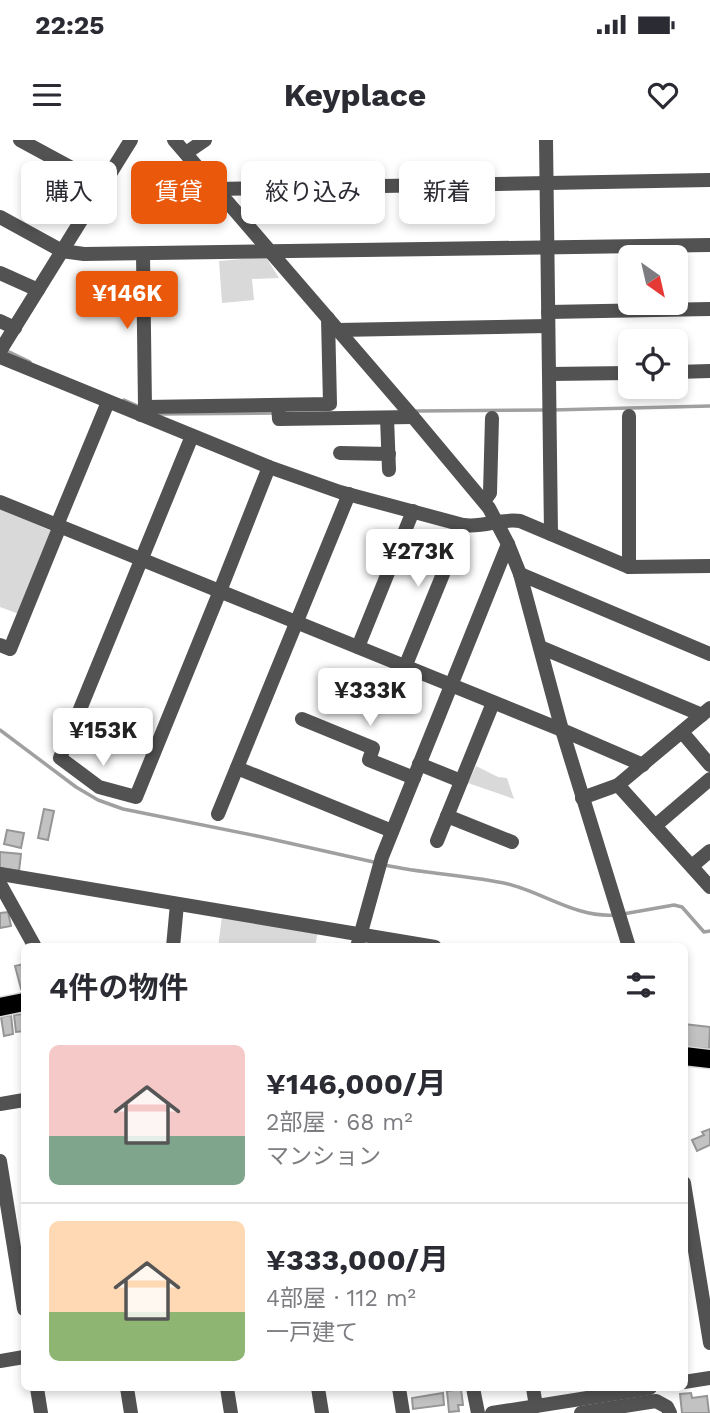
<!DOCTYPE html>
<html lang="ja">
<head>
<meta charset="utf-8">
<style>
	:root { --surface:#fff; --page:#f2f2f3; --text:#2b2b33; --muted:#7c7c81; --line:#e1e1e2; --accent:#ea580c }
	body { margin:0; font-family:"Work Sans","Noto Sans JP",sans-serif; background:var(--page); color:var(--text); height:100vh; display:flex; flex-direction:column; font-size:26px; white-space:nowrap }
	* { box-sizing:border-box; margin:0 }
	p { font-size:23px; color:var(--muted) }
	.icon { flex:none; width:38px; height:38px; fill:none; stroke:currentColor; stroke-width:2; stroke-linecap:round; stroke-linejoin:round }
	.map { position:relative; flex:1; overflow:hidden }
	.side { position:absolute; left:21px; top:803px; width:667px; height:448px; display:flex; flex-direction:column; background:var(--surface); border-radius:10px; box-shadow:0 4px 10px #0003 }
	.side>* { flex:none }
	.guide { position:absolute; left:21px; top:21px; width:668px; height:63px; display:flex; gap:14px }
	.needle { width:46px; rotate:146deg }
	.fabs { position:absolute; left:618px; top:105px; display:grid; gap:14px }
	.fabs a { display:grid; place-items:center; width:70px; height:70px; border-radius:10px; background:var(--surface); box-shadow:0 4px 10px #0003; font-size:35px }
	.price { position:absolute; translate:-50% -60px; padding:0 16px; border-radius:7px; background:#fff; color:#222; font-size:23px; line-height:46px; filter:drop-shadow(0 2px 4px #0008) }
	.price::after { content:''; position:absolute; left:50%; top:42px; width:21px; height:16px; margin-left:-10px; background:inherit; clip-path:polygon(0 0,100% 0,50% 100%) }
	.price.active { background:var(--accent); color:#fff }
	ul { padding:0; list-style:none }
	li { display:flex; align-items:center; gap:21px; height:175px; padding:0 28px }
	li+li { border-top:2px solid var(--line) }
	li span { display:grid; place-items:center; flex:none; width:196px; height:140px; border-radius:10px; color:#555 }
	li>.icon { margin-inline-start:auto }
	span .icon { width:84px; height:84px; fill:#fffc; stroke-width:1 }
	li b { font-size:30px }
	h2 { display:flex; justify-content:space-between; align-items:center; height:84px; padding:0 28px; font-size:30px }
	.chip { padding:0 24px; border-radius:10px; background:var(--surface); box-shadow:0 4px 10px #0003; font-size:24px; line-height:63px }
	.chip.active { background:var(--accent); color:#fff }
	.status { display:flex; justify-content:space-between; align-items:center; height:49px; padding:0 35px; background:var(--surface); direction:ltr }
	.status svg { height:19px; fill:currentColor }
	header { display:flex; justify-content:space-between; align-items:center; height:91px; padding:0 28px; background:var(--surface); font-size:32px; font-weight:700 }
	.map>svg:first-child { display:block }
</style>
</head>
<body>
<div class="status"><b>22:25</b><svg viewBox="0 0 49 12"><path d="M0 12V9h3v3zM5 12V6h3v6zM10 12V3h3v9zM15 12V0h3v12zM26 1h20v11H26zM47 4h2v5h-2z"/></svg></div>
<header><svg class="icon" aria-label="menu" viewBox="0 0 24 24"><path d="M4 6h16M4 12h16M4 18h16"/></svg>Keyplace<svg class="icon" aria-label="heart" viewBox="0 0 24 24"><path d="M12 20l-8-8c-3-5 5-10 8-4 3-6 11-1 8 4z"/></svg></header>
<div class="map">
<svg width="710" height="1273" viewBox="0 0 710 1273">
	<rect width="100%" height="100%" fill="#fff"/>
	<!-- green -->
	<g fill="#d9d9d9">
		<path d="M266 117 279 138 252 139 254 160 222 163 219 121Z"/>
		<path d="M0 369 54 392 19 474 0 467Z"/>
		<path d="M476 626 498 637 507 638 514 659 468 643Z"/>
		<path d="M222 777 318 791 315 807H218Z"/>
	</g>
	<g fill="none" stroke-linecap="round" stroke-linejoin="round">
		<!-- stream -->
		<g stroke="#a0a0a0" stroke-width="3.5">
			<path d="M5 210 30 222"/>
			<path d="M124 260 140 267"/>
			<path d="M552 270 710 266"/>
			<path d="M416 271 545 270"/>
			<path d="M154 272 158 274 275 273"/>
			<path d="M0 590 76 647 98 660 123 669 262 697 378 723"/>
			<path d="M385 725C425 734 467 735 508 744 544 753 577 778 615 775"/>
			<path d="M623 774 674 765 682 767 704 792 710 791"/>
		</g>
	</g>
	<!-- building -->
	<g fill="#c2c2c2" stroke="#969696" stroke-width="2">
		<path d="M44 669 54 671 48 700 38 698Z"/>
		<path d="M7 690 24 693 21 708 4 704Z"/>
		<path d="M0 712 21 714 19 731 0 728Z"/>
		<path d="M8 772 11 786 0 788V773Z"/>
		<path d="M24 824V848L21 849 15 826Z"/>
		<path d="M24 874V891L16 892 14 875Z"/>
		<path d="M11 875 13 894 4 896 1 877Z"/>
		<path d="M684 884 710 887 709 909 684 907Z"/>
		<path d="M710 989V1005L697 1011 692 1000 704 995 702 992Z"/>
		<path d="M461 1249 463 1265H458L459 1271 449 1272 447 1251Z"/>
		<path d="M443 1253 444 1265 413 1269 412 1258Z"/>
		<path d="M691 1253 692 1258 707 1256 709 1273H682L680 1254Z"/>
	</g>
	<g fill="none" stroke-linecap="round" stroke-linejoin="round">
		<!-- major casing -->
		<g stroke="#dbdbdb" stroke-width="21">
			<g id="major">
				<path d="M0 867 24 862"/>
				<path d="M684 916 710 919"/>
			</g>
		</g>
		<!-- minor -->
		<g stroke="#525252" stroke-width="14">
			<path d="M20 0 103 45"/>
			<path d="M174 0 413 277 489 368 508 404 520 434 562 590 629 807"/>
			<path d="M546 0 551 394"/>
			<path d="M186 13 205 0"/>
			<path d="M216 49 710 40"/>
			<path d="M0 77 62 111 84 114 710 105"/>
			<path d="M0 133 38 150"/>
			<path d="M548 172 710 169"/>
			<path d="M0 181 15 188"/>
			<path d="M338 190 548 186"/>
			<path d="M0 211 131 0"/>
			<path d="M0 217 269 327 340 352 463 385C485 388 500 378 520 381L629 427 710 426"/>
			<path d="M676 232 710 231"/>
			<path d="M549 234 630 233"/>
			<path d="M278 265 279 279 413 277"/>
			<path d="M145 267 330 264 328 178"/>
			<path d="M141 275 145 267 143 114"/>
			<path d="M387 278 389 330"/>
			<path d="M192 296 60 618 99 647 136 657 220 451 269 327"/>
			<path d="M340 313 389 314"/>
			<path d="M484 361 490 353 492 278"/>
			<path d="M0 362 562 590 643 625"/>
			<path d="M57 385 108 262"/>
			<path d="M629 427V276"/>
			<path d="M520 434 710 514"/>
			<path d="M0 505 10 509 60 386"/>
			<path d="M358 507 413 371"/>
			<path d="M540 507 702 575"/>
			<path d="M405 527 463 385"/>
			<path d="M302 579 373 608 369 620 414 638"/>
			<path d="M682 592 710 625"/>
			<path d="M419 624 461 641"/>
			<path d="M237 628 392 691"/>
			<path d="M618 645 710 747"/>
			<path d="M582 658 618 645 710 568"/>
			<path d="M218 674 349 354"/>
			<path d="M447 676 512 702"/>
			<path d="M655 686 710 639"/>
			<path d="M437 701 493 563"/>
			<path d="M692 726 710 711"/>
			<path d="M0 734 435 807"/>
			<path d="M0 744 35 807"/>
			<path d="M173 807 177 764"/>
			<path d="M357 807 382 717 508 404"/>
			<path d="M0 964 24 960"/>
			<path d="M0 1021 24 1169"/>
			<path d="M684 1043 710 1203"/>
			<path d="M0 1221 24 1217"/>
			<path d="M684 1242 710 1238"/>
			<path d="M37 1248 41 1273"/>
			<path d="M127 1248 131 1273"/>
			<path d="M227 1248 231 1273"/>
			<path d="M318 1248 322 1273"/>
			<path d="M399 1248 403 1273"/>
			<path d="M473 1248 478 1273"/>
			<path d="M533 1248 536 1266"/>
			<path d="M492 1273 650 1248"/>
			<path d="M581 1273 656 1261 667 1267 670 1273"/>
		</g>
		<!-- major -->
		<use href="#major" stroke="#000" stroke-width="18"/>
	</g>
</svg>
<div class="fabs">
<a><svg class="needle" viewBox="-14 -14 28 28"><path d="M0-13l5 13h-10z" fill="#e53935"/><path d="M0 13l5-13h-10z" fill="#7c7c81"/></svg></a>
<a><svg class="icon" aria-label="locate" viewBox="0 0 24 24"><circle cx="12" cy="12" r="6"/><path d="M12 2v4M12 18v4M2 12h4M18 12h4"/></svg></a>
</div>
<b class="price active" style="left:127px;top:191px">¥146K</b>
<b class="price" style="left:418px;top:449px">¥273K</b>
<b class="price" style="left:370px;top:588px">¥333K</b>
<b class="price" style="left:103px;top:628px">¥153K</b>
<div class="guide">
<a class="chip">購入</a>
<a class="chip active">賃貸</a>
<a class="chip">絞り込み</a>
<a class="chip">新着</a>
</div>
<section class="side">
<h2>4件の物件<svg class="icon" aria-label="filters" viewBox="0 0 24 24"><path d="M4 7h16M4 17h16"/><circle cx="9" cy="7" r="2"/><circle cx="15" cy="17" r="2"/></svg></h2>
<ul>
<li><span style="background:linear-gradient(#f6c9c9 65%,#7fa58c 0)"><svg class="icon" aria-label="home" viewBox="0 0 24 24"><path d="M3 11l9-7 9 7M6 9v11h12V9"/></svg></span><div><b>¥146,000/月</b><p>2部屋 · 68 m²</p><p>マンション</p></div></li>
<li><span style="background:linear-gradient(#ffd9b3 65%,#8fb573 0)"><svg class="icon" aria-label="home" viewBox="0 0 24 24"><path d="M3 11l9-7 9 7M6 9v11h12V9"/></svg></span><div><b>¥333,000/月</b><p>4部屋 · 112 m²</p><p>一戸建て</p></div></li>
</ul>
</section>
</div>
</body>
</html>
